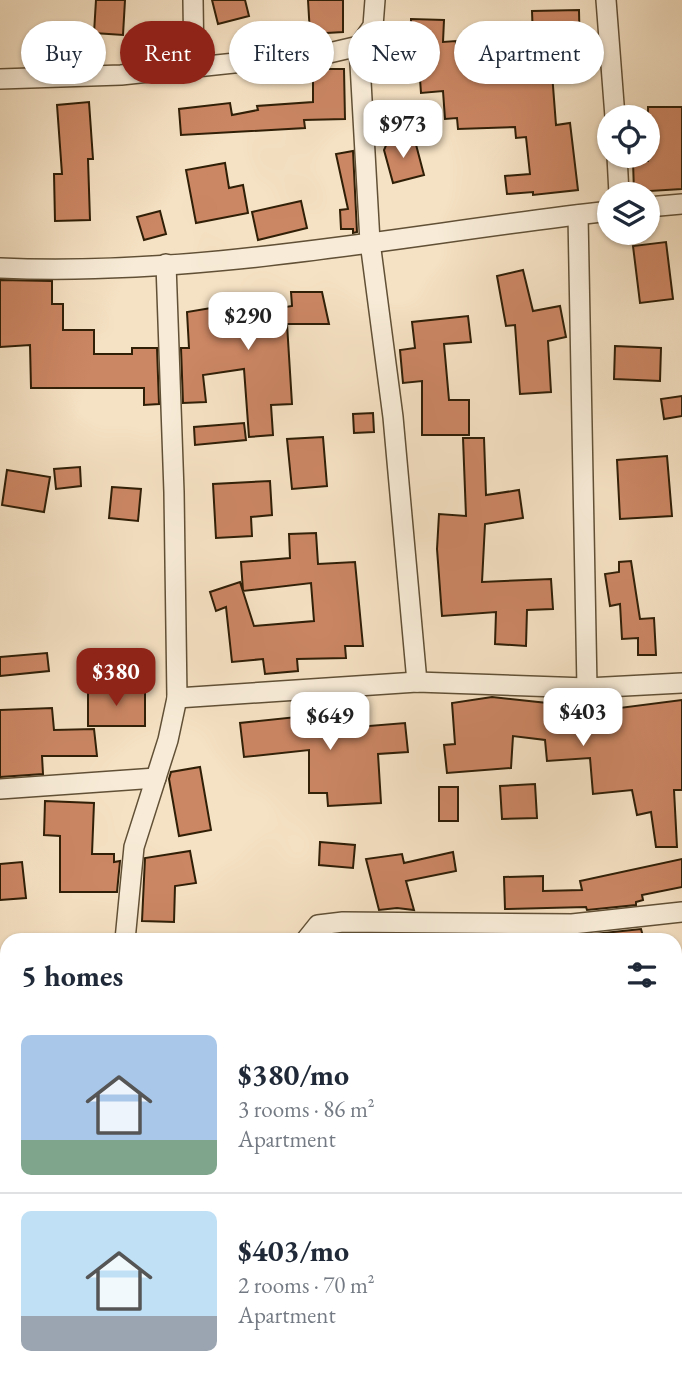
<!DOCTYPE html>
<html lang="en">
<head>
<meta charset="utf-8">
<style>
	:root { --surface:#fff; --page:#f6f6f7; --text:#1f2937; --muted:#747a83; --line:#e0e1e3; --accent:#8f2418 }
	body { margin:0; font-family:"EB Garamond",serif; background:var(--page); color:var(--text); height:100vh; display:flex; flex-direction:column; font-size:26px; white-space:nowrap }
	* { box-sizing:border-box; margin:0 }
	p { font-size:23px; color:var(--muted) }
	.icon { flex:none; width:38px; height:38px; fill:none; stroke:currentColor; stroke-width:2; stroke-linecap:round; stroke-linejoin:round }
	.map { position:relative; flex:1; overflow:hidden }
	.panel { position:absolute; left:0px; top:933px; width:682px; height:450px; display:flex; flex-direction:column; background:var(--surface); border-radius:21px 21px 0 0; box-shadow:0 2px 5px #0004 }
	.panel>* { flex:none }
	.hud { position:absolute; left:21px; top:21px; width:640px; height:63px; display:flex; gap:14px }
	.buttons { position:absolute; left:597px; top:105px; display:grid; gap:14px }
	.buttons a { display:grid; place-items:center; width:63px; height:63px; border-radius:50%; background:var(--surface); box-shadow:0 2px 5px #0004; font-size:35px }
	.price { position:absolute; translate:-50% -60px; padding:0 16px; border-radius:14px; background:#fff; color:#222; font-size:23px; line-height:46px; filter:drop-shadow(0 2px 4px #0008) }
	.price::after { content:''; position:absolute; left:50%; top:42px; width:21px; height:16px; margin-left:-10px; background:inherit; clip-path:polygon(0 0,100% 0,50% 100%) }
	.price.current { background:var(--accent); color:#fff }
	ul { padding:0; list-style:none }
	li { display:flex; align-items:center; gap:21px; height:175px; padding:0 21px }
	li+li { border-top:2px solid var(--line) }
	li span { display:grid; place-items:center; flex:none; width:196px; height:140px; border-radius:10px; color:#555 }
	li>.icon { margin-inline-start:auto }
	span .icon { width:84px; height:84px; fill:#fffc; stroke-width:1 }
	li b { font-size:30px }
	h2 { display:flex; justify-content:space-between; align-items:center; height:84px; padding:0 21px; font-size:30px }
	.pill { padding:0 24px; border-radius:32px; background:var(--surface); box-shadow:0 2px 5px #0004; font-size:24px; line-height:63px }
	.pill.current { background:var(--accent); color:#fff }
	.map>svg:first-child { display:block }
</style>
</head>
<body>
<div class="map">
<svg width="682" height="1381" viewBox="0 0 682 1381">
	<rect width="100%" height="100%" fill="#f5e1c3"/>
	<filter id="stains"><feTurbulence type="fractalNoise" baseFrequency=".00286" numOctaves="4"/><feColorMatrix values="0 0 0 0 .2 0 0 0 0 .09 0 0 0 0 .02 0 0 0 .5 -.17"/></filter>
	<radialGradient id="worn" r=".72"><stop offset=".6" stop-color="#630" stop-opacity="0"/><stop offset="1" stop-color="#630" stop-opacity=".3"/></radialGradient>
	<!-- building -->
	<g fill="#cb8663" stroke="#301f07" stroke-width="2">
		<path d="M96 0H125L123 35 94 33Z"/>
		<path d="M212 0H245L249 16 218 24Z"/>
		<path d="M308 0H343V32L310 34Z"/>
		<path d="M579 10 580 59 551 60 556 125 570 123 578 190 533 195V192L507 194 505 176 530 174 526 137 516 138 515 127 458 129 457 118 445 119 443 91 421 93 417 37H411V19L444 20 443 42 456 41V49L533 40 532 11Z"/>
		<path d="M313 69H344L345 119 304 120 305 128 181 135 179 109 230 103 232 115 258 110 257 106 313 102Z"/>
		<path d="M89 102 93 159H88L90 220 55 221 54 174H62L57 105Z"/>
		<path d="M648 107H682V189L634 192 633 161H648Z"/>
		<path d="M414 137 424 175 393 183 384 150 387 143Z"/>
		<path d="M353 151 357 232 353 233V229H341L340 210 348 209 336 154Z"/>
		<path d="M225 163 229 188 243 185 248 213 196 223 186 170Z"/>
		<path d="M301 201 307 228 258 240 252 212Z"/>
		<path d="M160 211 166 234 144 240 137 217Z"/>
		<path d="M666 242 673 299 640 303 633 246Z"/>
		<path d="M523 270 533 311 560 306 566 337 548 341 551 392 520 394 515 325 506 326 497 276Z"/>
		<path d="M0 280 52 281V304H63V330H94V354H132V348H157L159 404 144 405V388H31L30 345 0 347Z"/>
		<path d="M291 292H322L329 324H287L292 404 271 405 273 435 249 437 244 369 203 375 206 402 183 403 181 348H189L187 312 247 302 249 313 292 306Z"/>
		<path d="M468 316 471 342 444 344 449 400H469V435H422V381L403 383 400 350 415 348 412 322Z"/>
		<path d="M615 346 661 348 660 381 614 379Z"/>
		<path d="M682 396V416L664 419 661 399Z"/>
		<path d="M373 413 374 432 354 433 353 414Z"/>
		<path d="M244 423 246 440 195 445 194 427Z"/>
		<path d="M323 437 327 486 292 489 287 439Z"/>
		<path d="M463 438H484L486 495 519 490 523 518 485 524 482 582 551 579 553 609 527 610 526 646 495 644 496 612 442 616 437 549 439 514 466 516Z"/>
		<path d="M667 456 672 516 620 519 617 460Z"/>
		<path d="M80 467 81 486 56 489 54 469Z"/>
		<path d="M7 470 50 477 44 512 2 505Z"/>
		<path d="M270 481 272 515 251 517 252 536 216 538 213 484Z"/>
		<path d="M112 487 141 489 138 521 109 518Z"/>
		<path d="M316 533 318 564 355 562 363 646H345L346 658 297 659 298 671 265 674 263 659 232 662 226 607 216 611 210 592 240 582 254 626 314 621 311 583 243 591 241 562 290 558 289 534Z"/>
		<path d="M631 561 640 619 654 618 656 655H638V638L622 639 620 604 610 606 605 574 619 572V562Z"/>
		<path d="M47 653 49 671 0 676V657Z"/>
		<rect x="88" y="689" width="57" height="37"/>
		<path d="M492 697 575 706 574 718 621 720 619 708 682 700V790H674L677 847H656L651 812 637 815 632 790 593 794 590 758 547 761 545 740 513 736 511 768 447 773 444 745 455 744 452 703Z"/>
		<path d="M342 707 345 728 405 723 408 752 378 754 381 803 328 806 327 793H309V750L244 757 240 723 307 716 306 712Z"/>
		<path d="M52 708 54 730 94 729 97 756H42L43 774 0 777V710Z"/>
		<path d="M200 767 211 830 179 836 169 779 171 772Z"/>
		<path d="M535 784 537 818 502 819 500 786Z"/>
		<rect x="439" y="787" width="19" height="34"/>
		<path d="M45 801 94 803 92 854H114V862L120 861 117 892H60V836L44 835Z"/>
		<path d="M320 842 355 845 353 868 319 865Z"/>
		<path d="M190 851 196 883 175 886 174 922 142 921 145 858Z"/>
		<path d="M453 852 456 871 406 881 414 910 397 908 379 910 366 859 402 854 404 863Z"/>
		<path d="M682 859V887L642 895 643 900 636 902V905L587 910 586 907 505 909 504 877 543 876V891L582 890 580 881Z"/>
		<path d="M22 862 26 898 0 900V864Z"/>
		<path d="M641 929 644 940H596L595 934Z"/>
	</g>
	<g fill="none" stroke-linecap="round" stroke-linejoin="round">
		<!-- street casing -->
		<g stroke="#615036" stroke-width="22">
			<g id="street">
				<path d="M193 0 194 67"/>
				<path d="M375 0 373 26 359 46 370 242 393 417 417 682"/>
				<path d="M606 0 615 117"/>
				<path d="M0 79 121 75 329 53 359 46"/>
				<path d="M617 156 619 194"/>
				<path d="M648 207 682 204"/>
				<path d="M578 215 587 688"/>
				<path d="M0 268C203 277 408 234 609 211"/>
				<path d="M177 698 417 682 587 688 682 683"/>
				<path d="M0 789 156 778"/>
				<path d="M125 940 134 847 168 740 177 698 174 492 166 264"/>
				<path d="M306 940 318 925 343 922 572 924 682 912"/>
				<path d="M676 1090 682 1088"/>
				<path d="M676 1319H682"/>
				<path d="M274 1376 275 1381"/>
				<path d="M562 1376 563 1381"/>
				<path d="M126 1381 128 1376"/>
			</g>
		</g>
		<!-- street -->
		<use href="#street" stroke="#f8ecd8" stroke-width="19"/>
	</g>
	<rect width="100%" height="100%" filter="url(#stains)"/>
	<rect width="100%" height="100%" fill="url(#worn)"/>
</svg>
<div class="buttons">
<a><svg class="icon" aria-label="locate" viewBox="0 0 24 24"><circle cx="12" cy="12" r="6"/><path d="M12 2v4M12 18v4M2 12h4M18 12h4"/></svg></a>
<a><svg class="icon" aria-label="layers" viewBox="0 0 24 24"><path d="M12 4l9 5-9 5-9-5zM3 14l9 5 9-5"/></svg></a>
</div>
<b class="price" style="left:403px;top:160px">$973</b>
<b class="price" style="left:248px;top:352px">$290</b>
<b class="price current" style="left:116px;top:708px">$380</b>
<b class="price" style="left:583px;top:748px">$403</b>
<b class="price" style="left:330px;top:752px">$649</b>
<div class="hud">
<a class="pill">Buy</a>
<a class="pill current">Rent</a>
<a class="pill">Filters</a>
<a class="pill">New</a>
<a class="pill">Apartment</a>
</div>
<section class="panel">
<h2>5 homes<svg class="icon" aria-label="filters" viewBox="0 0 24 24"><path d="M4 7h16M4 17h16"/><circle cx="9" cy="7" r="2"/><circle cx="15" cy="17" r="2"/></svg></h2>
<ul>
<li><span style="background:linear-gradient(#a9c7e8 75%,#7fa58c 0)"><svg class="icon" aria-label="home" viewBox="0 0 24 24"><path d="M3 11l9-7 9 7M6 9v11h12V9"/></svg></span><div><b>$380/mo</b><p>3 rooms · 86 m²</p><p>Apartment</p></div></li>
<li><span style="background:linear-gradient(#bfe0f5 75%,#9aa5b1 0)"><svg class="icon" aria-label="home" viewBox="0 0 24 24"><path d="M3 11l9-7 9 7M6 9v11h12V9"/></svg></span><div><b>$403/mo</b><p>2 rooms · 70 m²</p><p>Apartment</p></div></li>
</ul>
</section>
</div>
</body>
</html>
